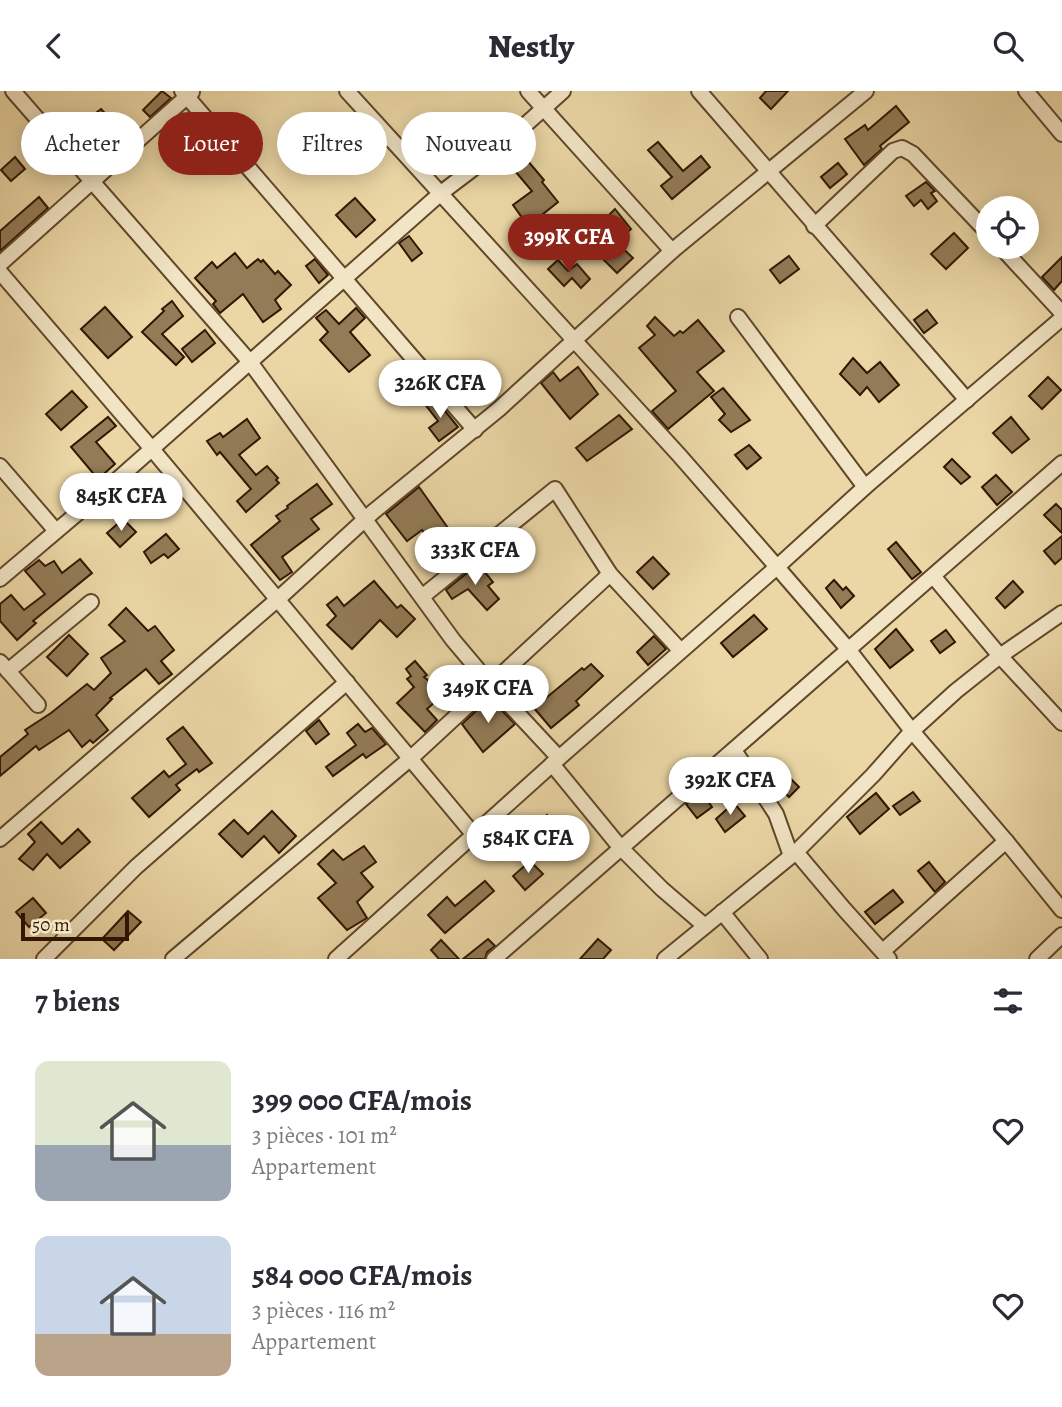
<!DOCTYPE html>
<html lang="fr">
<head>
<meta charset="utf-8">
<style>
	:root { --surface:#fff; --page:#f7f7f7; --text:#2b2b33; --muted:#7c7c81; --accent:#8f2418 }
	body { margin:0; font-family:Alegreya,serif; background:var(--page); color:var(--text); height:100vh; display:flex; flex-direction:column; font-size:26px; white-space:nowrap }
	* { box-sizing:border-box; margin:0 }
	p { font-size:23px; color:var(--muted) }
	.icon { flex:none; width:38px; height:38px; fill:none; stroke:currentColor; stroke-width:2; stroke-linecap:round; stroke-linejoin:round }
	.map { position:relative; height:868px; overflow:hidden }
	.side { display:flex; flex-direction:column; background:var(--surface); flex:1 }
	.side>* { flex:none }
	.hud { position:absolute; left:21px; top:21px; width:700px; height:63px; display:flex; gap:14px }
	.tools { position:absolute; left:976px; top:105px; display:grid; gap:14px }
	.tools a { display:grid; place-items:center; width:63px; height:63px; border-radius:50%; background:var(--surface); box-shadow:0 4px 18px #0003; font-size:35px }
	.scale { position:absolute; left:21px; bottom:18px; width:108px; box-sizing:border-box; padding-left:7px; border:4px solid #311700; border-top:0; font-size:19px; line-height:24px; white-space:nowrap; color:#311700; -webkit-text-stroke:5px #f2e5c5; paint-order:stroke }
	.price { position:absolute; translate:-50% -60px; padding:0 16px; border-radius:24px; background:#fff; color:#222; font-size:23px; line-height:46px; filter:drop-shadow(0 2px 4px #0008) }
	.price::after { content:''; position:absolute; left:50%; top:42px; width:21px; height:16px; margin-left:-10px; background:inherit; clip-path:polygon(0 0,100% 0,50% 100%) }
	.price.active { background:var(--accent); color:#fff }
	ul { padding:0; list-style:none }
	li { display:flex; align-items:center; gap:21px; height:175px; padding:0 35px }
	li span { display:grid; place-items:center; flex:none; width:196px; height:140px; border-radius:14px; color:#555 }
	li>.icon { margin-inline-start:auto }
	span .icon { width:84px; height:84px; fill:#fffc; stroke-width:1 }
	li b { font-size:30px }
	h2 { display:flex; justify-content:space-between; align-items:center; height:84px; padding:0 35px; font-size:30px }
	.chip { padding:0 24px; border-radius:32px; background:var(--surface); box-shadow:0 4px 18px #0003; font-size:24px; line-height:63px }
	.chip.active { background:var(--accent); color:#fff }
	header { display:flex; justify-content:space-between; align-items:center; height:91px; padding:0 35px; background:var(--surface); font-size:32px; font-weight:800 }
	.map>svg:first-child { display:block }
</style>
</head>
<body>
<header><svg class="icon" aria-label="back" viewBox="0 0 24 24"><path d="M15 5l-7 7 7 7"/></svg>Nestly<svg class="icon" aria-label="search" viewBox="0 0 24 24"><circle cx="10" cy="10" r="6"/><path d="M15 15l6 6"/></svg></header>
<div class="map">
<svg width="1062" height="868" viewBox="0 0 1062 868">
	<rect width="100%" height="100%" fill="#ebd7a6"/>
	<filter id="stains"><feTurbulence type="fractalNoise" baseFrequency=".00286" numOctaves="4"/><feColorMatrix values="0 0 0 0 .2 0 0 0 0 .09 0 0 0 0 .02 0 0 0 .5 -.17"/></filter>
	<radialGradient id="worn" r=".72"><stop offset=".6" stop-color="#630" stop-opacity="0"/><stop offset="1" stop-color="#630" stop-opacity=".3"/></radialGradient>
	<!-- building -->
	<g fill="#927b56" stroke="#311700" stroke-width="2">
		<path d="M162 0 171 7 150 26 143 19Z"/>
		<path d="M766 0H788L771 18 760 7Z"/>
		<path d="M896 15 909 31 880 55 882 58 864 74 845 48 865 34 868 39Z"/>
		<path d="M101 18 127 46 105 66 84 46 73 54 65 45Z"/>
		<path d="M471 35 482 47 466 62 455 49Z"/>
		<path d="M658 51 683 80 701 65 710 76 672 108 661 95 672 86 648 59Z"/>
		<path d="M15 66 25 78 11 90 1 79Z"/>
		<path d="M527 69 544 89 542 91 558 111 528 135 513 114 532 100 515 80Z"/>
		<path d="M838 72 847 83 830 97 821 86Z"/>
		<path d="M926 91 935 100 931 102 937 110 928 118 921 109 914 115 906 105Z"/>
		<path d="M39 106 48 117 0 160V140Z"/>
		<path d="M355 107 375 129 356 146 336 124Z"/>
		<path d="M615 118 631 138 616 151 633 167 617 182 592 157 611 138 603 130Z"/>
		<path d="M954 142 968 157 946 178 931 163Z"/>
		<path d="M409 145 422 162 412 170 399 152Z"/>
		<path d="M235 162 247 177 258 168 261 171 263 169 275 183 278 180 291 194 275 209 281 218 263 231 243 203 220 222 213 213 216 210 195 187 212 171 217 177Z"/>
		<path d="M789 165 799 178 780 192 770 179Z"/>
		<path d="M1062 166V190L1054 199 1042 186Z"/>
		<path d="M315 168 328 184 319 192 306 175Z"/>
		<path d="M558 169 568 180 577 173 590 188 581 197 572 187 564 195 548 178Z"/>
		<path d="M172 210 183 225 162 243 184 266 176 274 142 241 164 220 162 218Z"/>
		<path d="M105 216 132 246 108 267 81 238Z"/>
		<path d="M356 217 365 227 350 241 370 264 349 281 320 249 328 241 316 227 326 219 339 233Z"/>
		<path d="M927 219 937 232 924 242 914 229Z"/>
		<path d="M655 226 674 245 680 240 683 242 698 229 724 260 697 281 714 300 668 338 652 320 676 300 639 257 655 244 647 235Z"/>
		<path d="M205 239 215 252 192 271 182 258Z"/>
		<path d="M853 267 867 282 880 271 899 294 879 311 867 296 860 304 840 283Z"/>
		<path d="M578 276 598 303 570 328 541 292 553 281 560 290Z"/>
		<path d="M1048 286 1061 299 1042 318 1029 305Z"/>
		<path d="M723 297 750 329 731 341 719 329 725 323 711 306Z"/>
		<path d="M72 300 87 316 61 339 46 323Z"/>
		<path d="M433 305 458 336 439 350 429 337 438 330 424 312Z"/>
		<path d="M619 324 632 338 587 370 576 357Z"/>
		<path d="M108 326 116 335 96 351 115 373 98 388 71 356Z"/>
		<path d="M1011 326 1029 348 1012 362 993 342Z"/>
		<path d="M247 328 260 347 239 364 256 384 267 375 278 387 276 389 279 392 246 421 237 410 251 398 220 361 217 364 207 350 220 342 223 346Z"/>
		<path d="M749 354 761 367 747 378 735 364Z"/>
		<path d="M952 368 970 386 961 393 944 376Z"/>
		<path d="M996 384 1012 401 997 414 982 396Z"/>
		<path d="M317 393 332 413 311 428 319 438 282 466 292 481 280 489 251 454 280 430 276 425 288 417 287 415Z"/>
		<path d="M419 396 448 437 431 450 422 439 407 450 386 423Z"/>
		<path d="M1056 413 1062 419V442L1044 424Z"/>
		<path d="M123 428 136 441 120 456 107 442Z"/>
		<path d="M166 443 179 458 168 467 164 463 151 472 144 461Z"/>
		<path d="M1062 445V467L1055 473 1044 460Z"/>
		<path d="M896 451 921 481 912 488 888 458Z"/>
		<path d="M653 466 669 483 653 498 637 481Z"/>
		<path d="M80 468 92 482 33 530 36 532 17 549 0 530V513L11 504 24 519 45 503 25 480 39 469 45 475 54 470 62 482Z"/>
		<path d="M478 473 493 491 488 495 499 508 487 519 468 498 452 508 446 499Z"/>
		<path d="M834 489 843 499 846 496 854 505 841 517 826 497Z"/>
		<path d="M374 490 397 517 401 514 415 528 397 546 380 529 352 558 327 534 336 525 327 514 337 506 344 515Z"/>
		<path d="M1013 490 1023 501 1005 517 996 507Z"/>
		<path d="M126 517 148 540 155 535 174 559 161 570 172 583 159 593 146 578 110 607 112 608 96 624 108 639 93 652 90 649 82 656 69 639 39 659 36 655 0 685V666L28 643 25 639 51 622 87 593 94 599 111 582 101 567 125 550 109 534Z"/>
		<path d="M754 524 767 538 733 566 721 552Z"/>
		<path d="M896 538 913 559 890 577 875 558Z"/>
		<path d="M946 539 955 551 940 562 931 550Z"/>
		<path d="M69 544 88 563 67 585 47 566Z"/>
		<path d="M654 545 666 558 648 574 637 561Z"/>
		<path d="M415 570 427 584 424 586 438 597 431 605 436 610 427 618 437 629 425 641 397 612 414 596 407 588 411 585 406 578Z"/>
		<path d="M591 573 603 585 576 610 579 614 551 637 534 617 582 577 584 579Z"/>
		<path d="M490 607 515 633 483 661 462 633Z"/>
		<path d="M319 629 329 643 316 653 306 640Z"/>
		<path d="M358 633 365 641 372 637 386 653 366 667 363 663 333 685 326 676 356 654 347 642Z"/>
		<path d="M183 636 212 672 199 681 197 678 176 694 180 699 149 726 132 707 164 680 169 686 186 673 167 648Z"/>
		<path d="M785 682 799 696 789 706 775 692Z"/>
		<path d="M913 701 920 710 900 724 893 715Z"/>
		<path d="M702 702 712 716 697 727 686 713Z"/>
		<path d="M876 702 889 718 860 743 847 726Z"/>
		<path d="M734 712 745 725 725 741 716 728Z"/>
		<path d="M272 720 296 745 279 762 264 745 242 766 219 743 234 729 248 743Z"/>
		<path d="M547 724 561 742 557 745 559 748 549 754 533 735Z"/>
		<path d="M41 731 62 753 78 738 90 751 60 777 47 763 33 779 19 768 35 751 28 743Z"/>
		<path d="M364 755 376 771 361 782 373 796 357 811 367 827 347 839 318 807 336 792 318 773 333 759 343 769Z"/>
		<path d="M530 770 543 783 525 799 513 785Z"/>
		<path d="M929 771 945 791 935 801 918 780Z"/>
		<path d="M485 790 494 800 445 842 428 824 447 806 455 815Z"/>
		<path d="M893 799 903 811 875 833 865 821Z"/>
		<path d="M33 807 46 822 29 836 16 821Z"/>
		<path d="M128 820 141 831 114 859 102 848Z"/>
		<path d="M488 848 495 855 487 861 485 868H463Z"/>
		<path d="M598 848 611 859 603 868H580Z"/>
		<path d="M441 849 459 868H439L431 859Z"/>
	</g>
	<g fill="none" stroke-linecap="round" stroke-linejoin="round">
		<!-- street casing -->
		<g stroke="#60472a" stroke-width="18">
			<g id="street">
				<path d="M13 0 250 271 453 549 491 594 559 667"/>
				<path d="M182 0 475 339"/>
				<path d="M347 0 679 364 777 476 848 558 912 640 1006 750 1062 819"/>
				<path d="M528 0 672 160"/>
				<path d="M699 0 967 309"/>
				<path d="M1026 0 1062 43"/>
				<path d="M814 135 893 60 902 57 913 63 989 143"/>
				<path d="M1001 156 1062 222"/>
				<path d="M0 173 192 1"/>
				<path d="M0 181 152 358 474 744"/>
				<path d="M738 226 865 396"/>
				<path d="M0 375 56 440"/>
				<path d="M934 486 1000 565 1062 632"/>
				<path d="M0 488 119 387 441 102 495 61 563 0"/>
				<path d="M423 505 555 398 610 483 680 559"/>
				<path d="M0 571 38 614"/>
				<path d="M8 580 91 511"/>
				<path d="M734 659 776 723 791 765"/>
				<path d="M552 673 620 756 662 798 705 835"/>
				<path d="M0 748 278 508 373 421 499 318 672 160 866 0"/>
				<path d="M796 761 844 818 889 868"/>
				<path d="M722 821 760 868"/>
				<path d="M883 860 1006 750"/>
				<path d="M44 868 136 776 347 591"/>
				<path d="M173 868 411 667 610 483"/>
				<path d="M336 868 559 667 777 476 865 396 1062 227"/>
				<path d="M494 868 1062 372"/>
				<path d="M665 868 796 761 873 684 912 640 956 600 1000 565 1062 522"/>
				<path d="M1037 868 1062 844"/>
			</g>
		</g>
		<!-- street -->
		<use href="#street" stroke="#f2e5c5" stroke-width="14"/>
	</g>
	<rect width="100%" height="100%" filter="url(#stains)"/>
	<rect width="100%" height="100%" fill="url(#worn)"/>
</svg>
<div class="tools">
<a><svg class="icon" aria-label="locate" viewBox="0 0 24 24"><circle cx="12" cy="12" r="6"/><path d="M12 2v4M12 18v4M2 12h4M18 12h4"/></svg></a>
</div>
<div class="scale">50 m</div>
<b class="price active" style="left:569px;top:183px">399K CFA</b>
<b class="price" style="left:440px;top:329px">326K CFA</b>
<b class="price" style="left:121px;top:442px">845K CFA</b>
<b class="price" style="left:475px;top:496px">333K CFA</b>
<b class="price" style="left:488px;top:634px">349K CFA</b>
<b class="price" style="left:730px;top:726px">392K CFA</b>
<b class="price" style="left:528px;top:784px">584K CFA</b>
<div class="hud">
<a class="chip">Acheter</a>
<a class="chip active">Louer</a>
<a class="chip">Filtres</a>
<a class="chip">Nouveau</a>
</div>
</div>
<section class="side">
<h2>7 biens<svg class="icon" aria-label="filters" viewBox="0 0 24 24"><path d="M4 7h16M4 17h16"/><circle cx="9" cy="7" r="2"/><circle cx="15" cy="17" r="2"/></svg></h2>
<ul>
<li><span style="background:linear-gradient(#dfe7d0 60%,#9aa5b1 0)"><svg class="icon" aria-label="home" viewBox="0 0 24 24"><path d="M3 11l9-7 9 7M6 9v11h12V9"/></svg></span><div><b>399 000 CFA/mois</b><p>3 pièces · 101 m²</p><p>Appartement</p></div><svg class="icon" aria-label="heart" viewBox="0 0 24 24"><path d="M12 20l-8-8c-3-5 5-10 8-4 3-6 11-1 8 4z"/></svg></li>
<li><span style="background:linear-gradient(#c9d6e8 70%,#b9a48a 0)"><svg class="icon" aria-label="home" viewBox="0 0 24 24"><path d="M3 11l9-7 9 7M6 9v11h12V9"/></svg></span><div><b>584 000 CFA/mois</b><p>3 pièces · 116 m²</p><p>Appartement</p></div><svg class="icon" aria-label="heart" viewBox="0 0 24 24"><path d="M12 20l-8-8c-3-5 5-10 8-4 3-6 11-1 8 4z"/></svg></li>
</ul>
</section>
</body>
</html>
